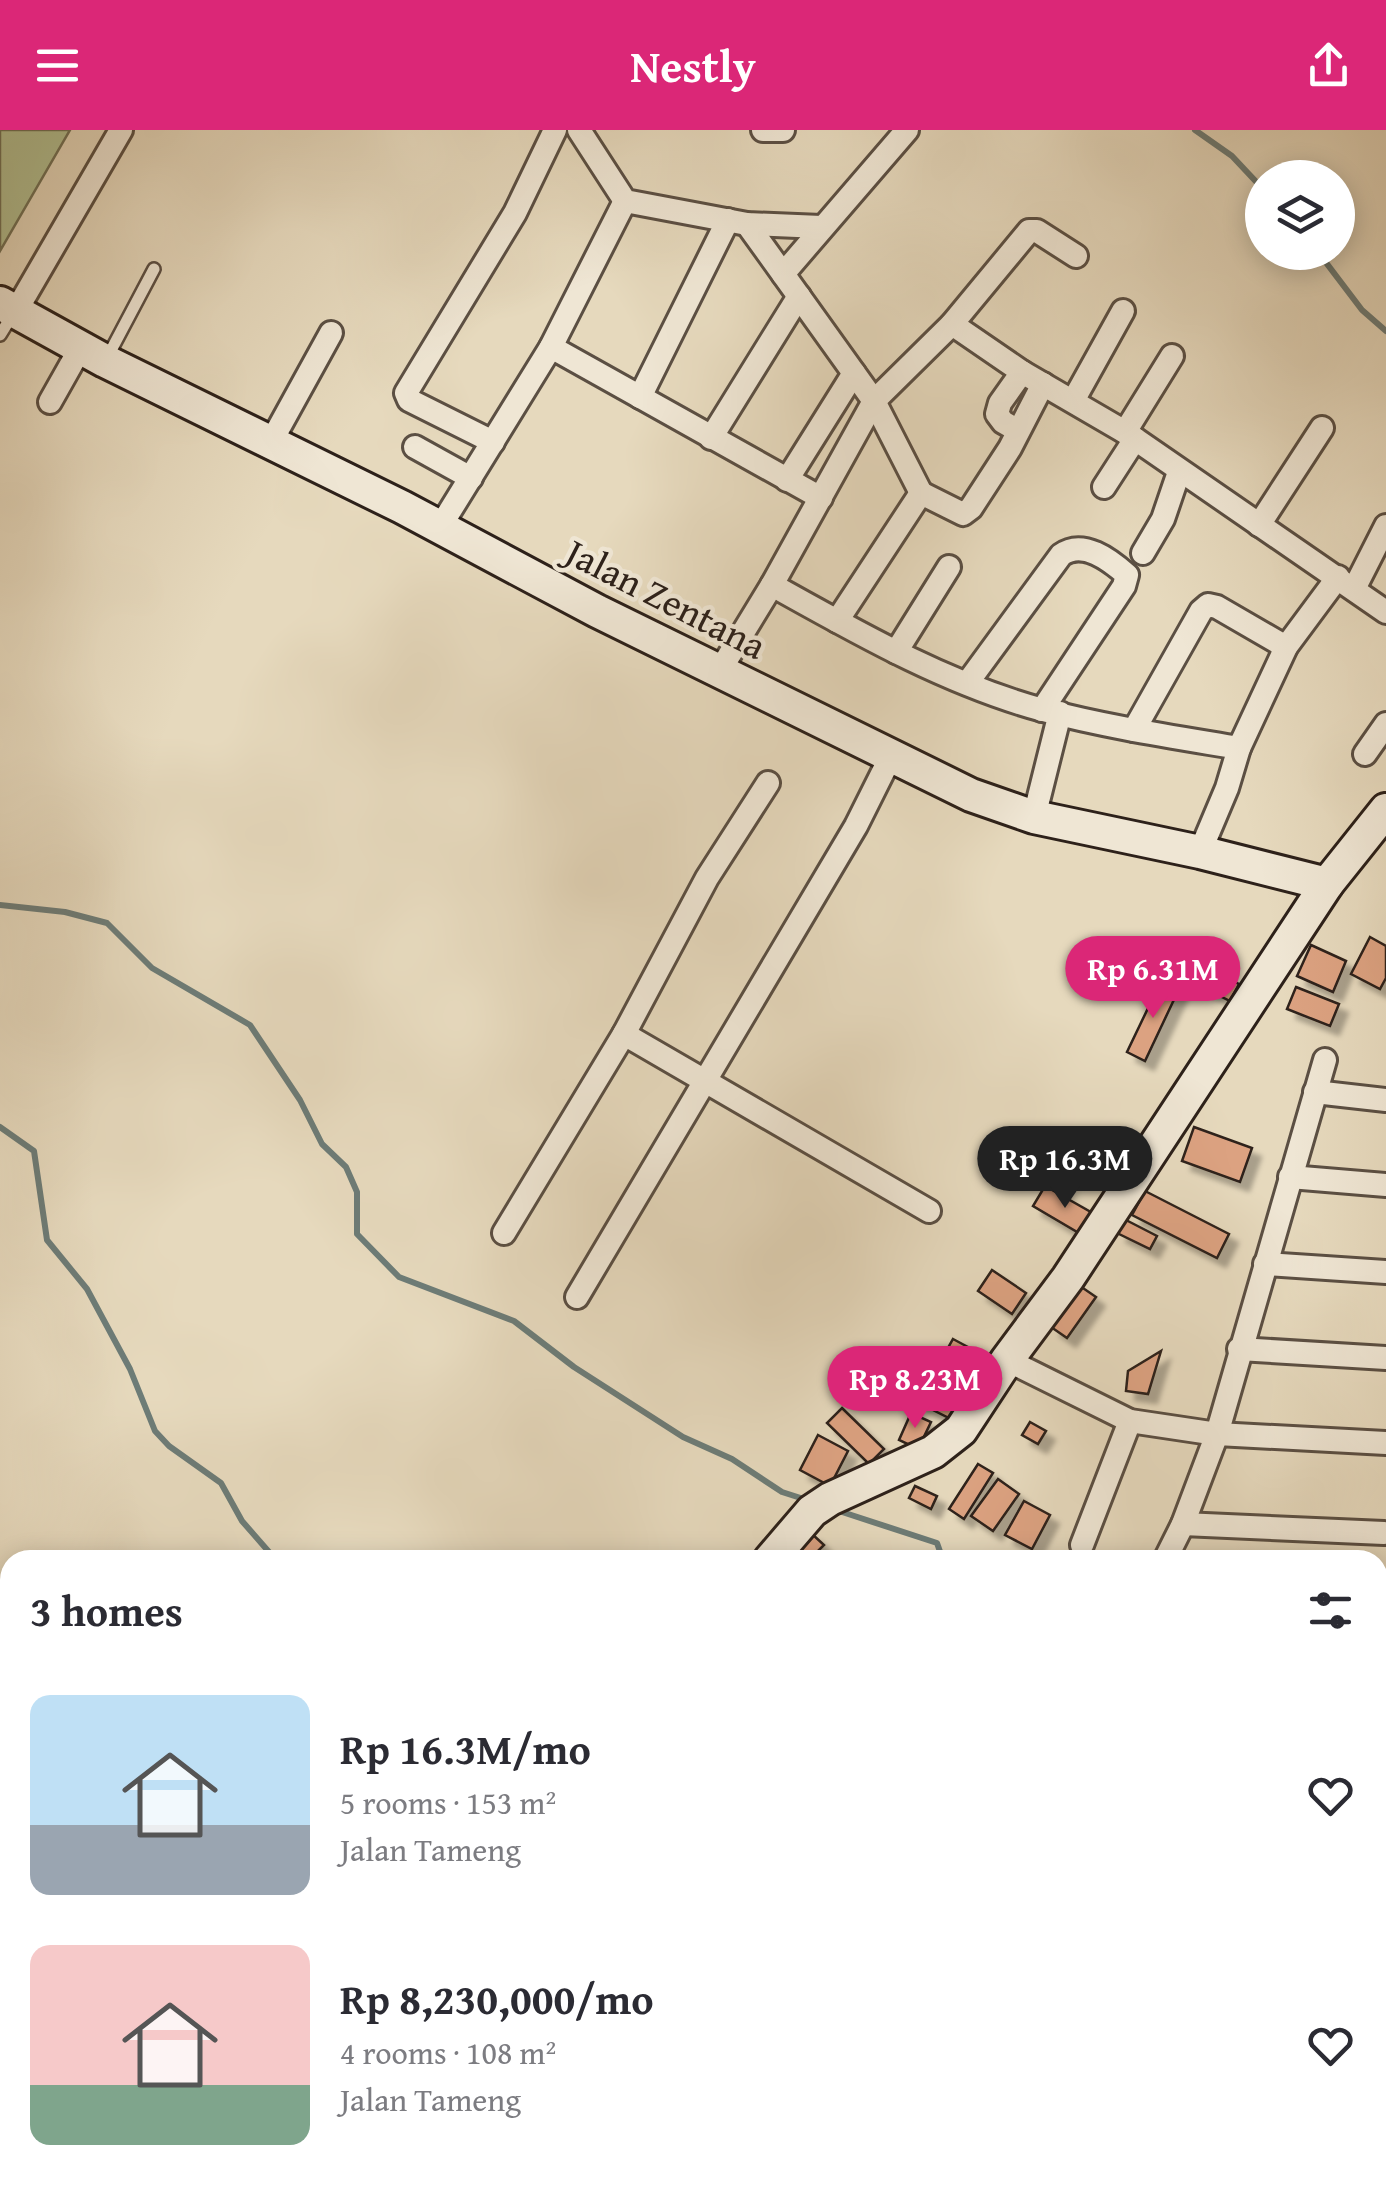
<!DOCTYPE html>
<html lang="en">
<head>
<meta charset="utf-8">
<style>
	:root { --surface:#fff; --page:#f7f7f7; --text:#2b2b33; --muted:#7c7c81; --accent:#db2777 }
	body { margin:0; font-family:"Gentium Book Plus",serif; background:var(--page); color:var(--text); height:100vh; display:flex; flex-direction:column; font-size:38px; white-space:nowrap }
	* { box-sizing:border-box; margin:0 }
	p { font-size:32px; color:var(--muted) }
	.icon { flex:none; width:55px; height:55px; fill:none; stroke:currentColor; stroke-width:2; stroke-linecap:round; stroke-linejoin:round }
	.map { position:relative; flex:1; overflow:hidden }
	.sheet { position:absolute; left:0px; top:1420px; width:1388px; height:640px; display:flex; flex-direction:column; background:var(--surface); border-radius:30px 30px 0 0; box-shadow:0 5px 25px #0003 }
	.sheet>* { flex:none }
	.tools { position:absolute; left:1245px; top:30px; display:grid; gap:20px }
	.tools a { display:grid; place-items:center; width:110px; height:110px; border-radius:50%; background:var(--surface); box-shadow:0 5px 25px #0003; font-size:50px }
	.price { position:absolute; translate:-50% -85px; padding:0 22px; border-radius:35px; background:var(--accent); color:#fff; font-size:32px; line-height:65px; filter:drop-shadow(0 2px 5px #0008) }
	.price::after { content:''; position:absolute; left:50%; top:60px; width:30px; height:22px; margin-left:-15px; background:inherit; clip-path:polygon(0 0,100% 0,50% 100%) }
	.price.active { background:#222; color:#fff }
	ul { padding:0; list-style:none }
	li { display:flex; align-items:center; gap:30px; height:250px; padding:0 30px }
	li span { display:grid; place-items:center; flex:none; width:280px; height:200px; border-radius:20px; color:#555 }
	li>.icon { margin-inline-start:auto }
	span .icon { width:120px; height:120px; fill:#fffc; stroke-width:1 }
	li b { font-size:42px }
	h2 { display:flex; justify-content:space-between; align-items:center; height:120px; padding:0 30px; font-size:42px }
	header { display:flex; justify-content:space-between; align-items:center; height:130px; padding:0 30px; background:var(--accent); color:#fff; font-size:45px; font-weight:600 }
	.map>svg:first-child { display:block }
</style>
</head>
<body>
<header><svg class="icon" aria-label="menu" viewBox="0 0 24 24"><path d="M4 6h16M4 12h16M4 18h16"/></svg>Nestly<svg class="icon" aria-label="share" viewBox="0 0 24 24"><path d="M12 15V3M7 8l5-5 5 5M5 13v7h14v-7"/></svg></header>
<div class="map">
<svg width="1386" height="2060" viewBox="0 0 1386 2060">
	<defs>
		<filter id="shadow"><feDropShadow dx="9" dy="9" stdDeviation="2.5" flood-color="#0004"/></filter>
	</defs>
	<rect width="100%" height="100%" fill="#e6d9bd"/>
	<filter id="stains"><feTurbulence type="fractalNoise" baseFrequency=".002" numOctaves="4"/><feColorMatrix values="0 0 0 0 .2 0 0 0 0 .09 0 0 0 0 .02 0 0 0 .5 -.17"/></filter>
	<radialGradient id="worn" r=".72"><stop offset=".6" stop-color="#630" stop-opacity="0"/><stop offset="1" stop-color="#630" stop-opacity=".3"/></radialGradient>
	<!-- green -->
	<path fill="#b2c093" stroke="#707056" stroke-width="2.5" d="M0 0H70L0 121Z"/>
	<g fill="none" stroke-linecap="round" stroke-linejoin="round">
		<!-- stream -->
		<g stroke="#6d7c77" stroke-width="6">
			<path d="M1195 0 1232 26 1262 58"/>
			<path d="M1318 122 1362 180 1386 201"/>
			<path d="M0 775 65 782 107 793 152 838 250 895 300 970 322 1014 346 1037 357 1062V1104L399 1147 514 1191 574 1237 683 1307 732 1329 782 1362 810 1371"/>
			<path d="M0 997 34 1021 47 1110 87 1159 130 1239 155 1301 169 1316 221 1353 242 1391 276 1430"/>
			<path d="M836 1380 937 1413 943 1430"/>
			<path d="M1378 1549 1386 1551"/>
			<path d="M1378 1626H1386"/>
			<path d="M1378 1768 1386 1771"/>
			<path d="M1246 2050 1268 2060"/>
		</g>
	</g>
	<!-- building -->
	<g fill="#dca281" stroke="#2d211a" stroke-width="2.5" filter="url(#shadow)">
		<path d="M1370 807 1386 816V848L1380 859 1351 844Z"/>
		<path d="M1311 815 1346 831 1333 862 1297 846Z"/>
		<path d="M1180 825 1239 854 1230 871 1172 842Z"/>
		<path d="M1161 851 1179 859 1145 931 1127 922Z"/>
		<path d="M1296 857 1339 874 1330 896 1287 879Z"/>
		<path d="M1194 997 1252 1018 1240 1052 1182 1031Z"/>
		<path d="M1045 1056 1096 1085 1084 1106 1033 1076Z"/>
		<path d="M1145 1061 1229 1104 1217 1128 1132 1085Z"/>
		<path d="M1124 1089 1157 1106 1150 1119 1117 1103Z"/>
		<path d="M992 1140 1026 1163 1012 1184 978 1161Z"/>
		<path d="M1080 1156 1096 1167 1067 1208 1051 1197Z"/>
		<path d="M953 1209 994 1231 986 1247 944 1225Z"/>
		<path d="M1161 1221 1148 1264 1126 1261 1128 1241Z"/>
		<path d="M933 1240 969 1258 953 1290 917 1272Z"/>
		<path d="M842 1278 884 1319 869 1334 827 1293Z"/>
		<path d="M911 1283 931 1292 918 1319 899 1310Z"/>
		<path d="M1030 1292 1046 1301 1038 1314 1022 1305Z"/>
		<path d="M818 1305 848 1321 830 1356 800 1340Z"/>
		<path d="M978 1334 993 1343 964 1389 949 1379Z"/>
		<path d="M998 1349 1019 1364 993 1401 971 1386Z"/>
		<path d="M915 1356 937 1366 931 1379 909 1368Z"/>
		<path d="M1024 1371 1050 1385 1032 1419 1005 1405Z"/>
		<path d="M811 1403 824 1415 809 1430 796 1418Z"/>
	</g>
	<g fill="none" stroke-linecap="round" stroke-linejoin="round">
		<!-- lane casing -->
		<g stroke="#5b4f43" stroke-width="16">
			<g id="lane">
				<path d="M0 205 13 184"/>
				<path d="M107 228 154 139"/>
			</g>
		</g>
		<!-- street casing -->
		<g stroke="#5b4f43" stroke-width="28">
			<g id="street">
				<path d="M579 0 625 71 747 94 821 97"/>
				<path d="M763 0H783"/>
				<path d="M907 0 783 144 874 271 921 363"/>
				<path d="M747 94 783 144"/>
				<path d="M16 181 121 0"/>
				<path d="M952 194 1022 242 1125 302 1386 482"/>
				<path d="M551 217 821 368"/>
				<path d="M640 267 728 90"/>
				<path d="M1073 271 1123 181"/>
				<path d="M50 272 81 217"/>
				<path d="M1017 300 1003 292 997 284 1000 273 1022 242"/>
				<path d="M1125 302 1172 226"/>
				<path d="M711 308 799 166"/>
				<path d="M271 312 331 203"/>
				<path d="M493 312 409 270 406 263 515 83 555 0"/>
				<path d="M415 317 471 348"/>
				<path d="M787 350 854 243"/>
				<path d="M1104 357 1135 309"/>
				<path d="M1259 395 1322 298"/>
				<path d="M440 397 551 217 625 71"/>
				<path d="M1143 423 1163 389 1179 342"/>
				<path d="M772 455C858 503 947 554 1043 580 1107 597 1174 607 1239 618L1286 517 1338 447"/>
				<path d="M1354 459 1386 396"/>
				<path d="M837 491 921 363 963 384 971 378 1010 318 1043 254"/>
				<path d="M896 522 949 437"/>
				<path d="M719 542 772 455 874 271 952 194 1029 101H1037L1076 126"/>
				<path d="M968 552 1061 425C1083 409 1110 430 1127 445L1124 456 1042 580"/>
				<path d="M1134 600 1201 481 1208 475 1217 477 1286 517"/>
				<path d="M1365 624 1386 594"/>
				<path d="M1034 687 1060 583"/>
				<path d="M1200 722 1227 658 1239 618"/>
				<path d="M624 904 929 1081"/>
				<path d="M1315 962 1386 970"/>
				<path d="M1290 1047 1386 1055"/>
				<path d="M504 1103 624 904 707 748 768 653"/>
				<path d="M1265 1134 1386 1142"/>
				<path d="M577 1167 856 696 891 626"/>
				<path d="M1239 1219 1386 1228"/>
				<path d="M1007 1230 1130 1291 1217 1304 1386 1313"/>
				<path d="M1183 1394 1384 1403"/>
				<path d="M1082 1415 1130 1291"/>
				<path d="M1165 1430 1183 1394 1217 1304 1325 930"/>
				<path d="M319 2050 338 2060"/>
			</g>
		</g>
		<!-- secondary casing -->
		<g stroke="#2d211a" stroke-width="38">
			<g id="secondary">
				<path d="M0 173 105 231 402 377 597 481 971 665 1034 687 1200 722 1327 754"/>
				<path d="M770 1430 812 1381 830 1369 933 1322 961 1300 1007 1230 1068 1148 1327 754 1386 680"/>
				<path d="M306 2060 314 2050"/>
			</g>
		</g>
		<!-- lane -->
		<use href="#lane" stroke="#efe6d4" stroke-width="11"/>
		<!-- street -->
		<use href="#street" stroke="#efe6d4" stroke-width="22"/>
		<!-- secondary -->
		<use href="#secondary" stroke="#efe6d4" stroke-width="32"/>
	</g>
	<g text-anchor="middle" stroke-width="9" stroke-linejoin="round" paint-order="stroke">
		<!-- street labels -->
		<g font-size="38" fill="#2d211a" stroke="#efe6d4">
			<text transform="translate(666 469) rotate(27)" y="13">Jalan Zentana</text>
		</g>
	</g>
	<rect width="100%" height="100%" filter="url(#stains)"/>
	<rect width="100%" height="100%" fill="url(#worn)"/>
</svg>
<div class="tools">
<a><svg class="icon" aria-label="layers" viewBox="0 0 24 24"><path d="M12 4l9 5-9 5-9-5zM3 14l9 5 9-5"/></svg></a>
</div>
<b class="price" style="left:1153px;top:891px">Rp 6.31M</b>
<b class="price active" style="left:1065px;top:1081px">Rp 16.3M</b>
<b class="price" style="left:915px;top:1301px">Rp 8.23M</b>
<section class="sheet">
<h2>3 homes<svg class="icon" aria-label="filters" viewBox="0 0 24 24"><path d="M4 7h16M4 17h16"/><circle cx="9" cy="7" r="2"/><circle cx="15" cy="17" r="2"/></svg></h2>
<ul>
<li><span style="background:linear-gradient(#bfe0f5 65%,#9aa5b1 0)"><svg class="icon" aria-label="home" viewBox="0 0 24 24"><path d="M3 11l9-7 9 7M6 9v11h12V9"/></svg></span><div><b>Rp 16.3M/mo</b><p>5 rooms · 153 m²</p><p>Jalan Tameng</p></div><svg class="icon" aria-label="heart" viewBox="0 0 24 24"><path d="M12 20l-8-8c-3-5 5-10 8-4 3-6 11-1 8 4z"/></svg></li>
<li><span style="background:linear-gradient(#f6c9c9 70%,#7fa58c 0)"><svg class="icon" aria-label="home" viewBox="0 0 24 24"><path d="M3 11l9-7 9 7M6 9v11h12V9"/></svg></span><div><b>Rp 8,230,000/mo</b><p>4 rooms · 108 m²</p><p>Jalan Tameng</p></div><svg class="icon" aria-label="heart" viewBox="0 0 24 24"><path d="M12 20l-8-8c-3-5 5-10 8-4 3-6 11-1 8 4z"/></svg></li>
</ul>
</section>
</div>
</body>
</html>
